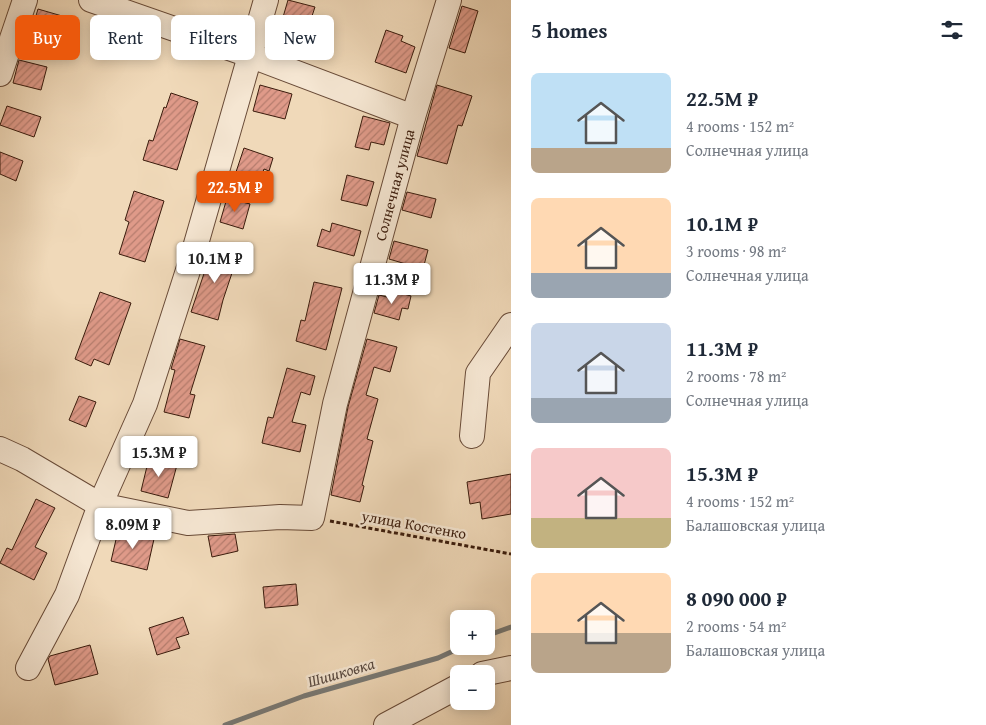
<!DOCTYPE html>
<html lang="en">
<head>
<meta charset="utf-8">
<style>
	:root { --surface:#fff; --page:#f6f6f7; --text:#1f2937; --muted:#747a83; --accent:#ea580c }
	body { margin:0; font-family:"Gentium Book Plus",serif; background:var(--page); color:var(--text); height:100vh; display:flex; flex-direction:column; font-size:19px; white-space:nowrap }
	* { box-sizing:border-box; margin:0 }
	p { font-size:16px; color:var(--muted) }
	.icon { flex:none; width:28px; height:28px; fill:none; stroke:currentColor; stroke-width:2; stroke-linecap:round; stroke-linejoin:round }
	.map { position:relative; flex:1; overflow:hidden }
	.details { display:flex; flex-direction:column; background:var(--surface); width:475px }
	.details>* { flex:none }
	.guide { position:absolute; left:15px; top:15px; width:420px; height:45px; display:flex; gap:10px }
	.tools { position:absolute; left:450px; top:610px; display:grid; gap:10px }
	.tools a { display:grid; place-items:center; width:45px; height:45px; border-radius:8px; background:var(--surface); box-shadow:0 2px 12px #0003; font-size:25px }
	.price { position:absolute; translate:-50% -42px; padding:0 11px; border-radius:5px; background:#fff; color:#222; font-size:16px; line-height:32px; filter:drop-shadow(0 1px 2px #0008) }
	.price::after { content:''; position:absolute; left:50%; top:30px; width:15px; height:11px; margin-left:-8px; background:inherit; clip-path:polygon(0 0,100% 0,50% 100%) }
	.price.active { background:var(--accent); color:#fff }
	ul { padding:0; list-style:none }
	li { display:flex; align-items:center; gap:15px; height:125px; padding:0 20px }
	li span { display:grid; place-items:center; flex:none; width:140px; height:100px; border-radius:8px; color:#555 }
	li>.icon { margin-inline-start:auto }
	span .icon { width:60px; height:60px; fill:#fffc; stroke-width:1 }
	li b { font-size:21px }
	h2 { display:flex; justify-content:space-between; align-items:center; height:60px; padding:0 20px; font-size:21px }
	.tag { padding:0 18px; border-radius:8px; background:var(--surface); box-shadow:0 2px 12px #0003; font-size:18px; line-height:45px }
	.tag.active { background:var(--accent); color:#fff }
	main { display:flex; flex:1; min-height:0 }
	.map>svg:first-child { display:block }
</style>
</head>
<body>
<main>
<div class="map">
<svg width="511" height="725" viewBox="0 0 511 725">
	<defs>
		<pattern id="building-hatch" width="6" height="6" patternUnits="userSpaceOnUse" patternTransform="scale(1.25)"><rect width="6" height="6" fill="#df9a89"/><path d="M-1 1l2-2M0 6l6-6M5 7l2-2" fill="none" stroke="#b67d6e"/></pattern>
	</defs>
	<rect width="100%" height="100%" fill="#f0d9b9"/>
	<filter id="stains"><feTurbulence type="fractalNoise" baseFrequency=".004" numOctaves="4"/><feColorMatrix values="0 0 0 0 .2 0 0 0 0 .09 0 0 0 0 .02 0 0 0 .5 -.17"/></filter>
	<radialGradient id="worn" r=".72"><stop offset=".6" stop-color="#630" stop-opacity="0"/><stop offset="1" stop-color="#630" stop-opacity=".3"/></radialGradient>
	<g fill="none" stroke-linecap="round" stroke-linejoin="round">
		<!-- stream -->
		<g stroke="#787975" stroke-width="5">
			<path d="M486 636 511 627"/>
			<path d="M225 725 304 696 438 658 464 646"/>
		</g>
	</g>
	<!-- building -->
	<g fill="url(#building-hatch)" stroke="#3a1b0c">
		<path d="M288 0 315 7 306 34 296 30 291 45 269 38 274 22 281 24Z"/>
		<path d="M462 6 478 11 465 53 449 48Z"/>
		<path d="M38 9 69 18 64 38 32 29Z"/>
		<path d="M386 30 403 36 401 41 415 47 406 73 375 62Z"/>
		<path d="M19 60 47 67 41 90 13 83Z"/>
		<path d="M260 85 292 94 285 119 253 111Z"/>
		<path d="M437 85 472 96 462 126 458 125 447 164 417 156Z"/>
		<path d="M171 93 198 102 177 170 143 160 149 140 153 141 164 107 166 108Z"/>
		<path d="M7 106 41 117 34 137 0 125Z"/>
		<path d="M363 116 390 123 384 145 371 142 369 150 355 147Z"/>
		<path d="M244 148 273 158 269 171 264 169 260 180 236 172Z"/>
		<path d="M0 152 23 161 16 181 0 174Z"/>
		<path d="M347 175 374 182 367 206 341 200Z"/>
		<path d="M134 191 164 201 145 262 119 254 129 222 125 220Z"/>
		<path d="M407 192 436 199 431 218 402 210Z"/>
		<path d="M227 198 250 204 243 229 220 222Z"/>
		<path d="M332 223 361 231 354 256 317 246 322 229 330 232Z"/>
		<path d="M394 241 428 250 423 269 389 259Z"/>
		<path d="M213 247 238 255 223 300 218 320 191 312Z"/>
		<path d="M314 282 342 288 326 350 296 341 301 320 305 321Z"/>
		<path d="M389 290 411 296 408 309 402 308 399 320 374 313 379 295 387 297Z"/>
		<path d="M100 292 131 303 109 365 94 359 91 366 75 359Z"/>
		<path d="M180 339 205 346 190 394 195 395 189 418 164 412 175 370 171 369Z"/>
		<path d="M367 339 397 347 390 372 374 367 366 395 378 399 367 439 373 441 362 485 364 486 360 502 331 495 348 407Z"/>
		<path d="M287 368 315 376 310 395 301 392 292 422 306 425 300 452 262 443 268 417 273 418Z"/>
		<path d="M79 396 96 402 86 427 69 420Z"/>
		<path d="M149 458 177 465 168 498 141 491Z"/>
		<path d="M511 474V514L482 519 480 502 470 504 467 482Z"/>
		<path d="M36 499 55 508 35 547 47 553 34 580 0 563 7 548 12 550Z"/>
		<path d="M118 531 154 539 147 570 111 561Z"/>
		<path d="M235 534 238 551 212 557 208 536Z"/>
		<path d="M296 584 298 605 265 608 263 587Z"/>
		<path d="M183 617 189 634 176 638 180 648 157 655 149 628Z"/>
		<path d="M90 645 98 674 55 685 48 659 50 656Z"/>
	</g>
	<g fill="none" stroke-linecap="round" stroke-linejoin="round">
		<!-- minor casing -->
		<g stroke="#684a37" stroke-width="26">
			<g id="minor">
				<path d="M91 0 249 55 413 117"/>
				<path d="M0 74 25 0"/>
				<path d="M472 436 478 373 511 325"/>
				<path d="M0 449 22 459 100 505 188 523 280 517 312 518 335 404 413 117 449 0"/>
				<path d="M28 668 67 595 100 505 145 404 192 258 266 0"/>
				<path d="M482 674 511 668"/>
				<path d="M386 725 459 686"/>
			</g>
		</g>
		<!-- path -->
		<path stroke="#3a1b0c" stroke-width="3" stroke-dasharray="4 2.5" stroke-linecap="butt" d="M330 521 511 554"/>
		<!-- minor -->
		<use href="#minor" stroke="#f5e6d2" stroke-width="24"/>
	</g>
	<g text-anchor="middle" stroke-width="5" stroke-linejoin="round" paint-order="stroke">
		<!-- street labels -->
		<g font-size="15" fill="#3a1b0c" stroke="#f5e6d2">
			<text transform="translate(395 185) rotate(-75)" y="5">Солнечная улица</text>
			<text transform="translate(414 525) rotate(10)" y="5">улица Костенко</text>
		</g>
		<!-- water labels -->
		<g font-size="16" font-style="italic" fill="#594a41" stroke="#f5e6d2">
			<text transform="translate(341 672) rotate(-16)" y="6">Шишковка</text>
		</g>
	</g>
	<rect width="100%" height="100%" filter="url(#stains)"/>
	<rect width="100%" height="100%" fill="url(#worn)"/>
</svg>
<div class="tools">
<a>+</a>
<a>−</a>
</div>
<b class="price active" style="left:235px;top:213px">22.5M ₽</b>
<b class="price" style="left:215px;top:284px">10.1M ₽</b>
<b class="price" style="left:392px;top:305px">11.3M ₽</b>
<b class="price" style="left:159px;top:478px">15.3M ₽</b>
<b class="price" style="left:133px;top:550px">8.09M ₽</b>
<div class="guide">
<a class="tag active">Buy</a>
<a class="tag">Rent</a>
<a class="tag">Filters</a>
<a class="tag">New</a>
</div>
</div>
<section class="details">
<h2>5 homes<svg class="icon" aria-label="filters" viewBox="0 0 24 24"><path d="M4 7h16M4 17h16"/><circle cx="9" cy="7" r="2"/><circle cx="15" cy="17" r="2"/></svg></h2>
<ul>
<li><span style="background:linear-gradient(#bfe0f5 75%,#b9a48a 0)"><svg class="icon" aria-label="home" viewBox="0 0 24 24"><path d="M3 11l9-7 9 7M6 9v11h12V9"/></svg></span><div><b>22.5M ₽</b><p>4 rooms · 152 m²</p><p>Солнечная улица</p></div></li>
<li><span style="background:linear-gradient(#ffd9b3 75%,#9aa5b1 0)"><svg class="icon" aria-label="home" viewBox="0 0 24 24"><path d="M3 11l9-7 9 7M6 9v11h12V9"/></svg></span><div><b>10.1M ₽</b><p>3 rooms · 98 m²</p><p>Солнечная улица</p></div></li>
<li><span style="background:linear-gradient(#c9d6e8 75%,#9aa5b1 0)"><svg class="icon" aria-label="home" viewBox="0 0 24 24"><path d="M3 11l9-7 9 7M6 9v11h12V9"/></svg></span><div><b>11.3M ₽</b><p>2 rooms · 78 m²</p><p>Солнечная улица</p></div></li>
<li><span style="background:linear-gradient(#f6c9c9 70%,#c2b280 0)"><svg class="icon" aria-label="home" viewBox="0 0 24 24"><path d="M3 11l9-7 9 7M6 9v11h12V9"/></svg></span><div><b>15.3M ₽</b><p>4 rooms · 152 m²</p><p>Балашовская улица</p></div></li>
<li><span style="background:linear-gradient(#ffd9b3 60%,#b9a48a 0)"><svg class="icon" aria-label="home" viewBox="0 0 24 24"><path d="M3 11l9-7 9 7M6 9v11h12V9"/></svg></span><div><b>8 090 000 ₽</b><p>2 rooms · 54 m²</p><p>Балашовская улица</p></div></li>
</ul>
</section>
</main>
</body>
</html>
